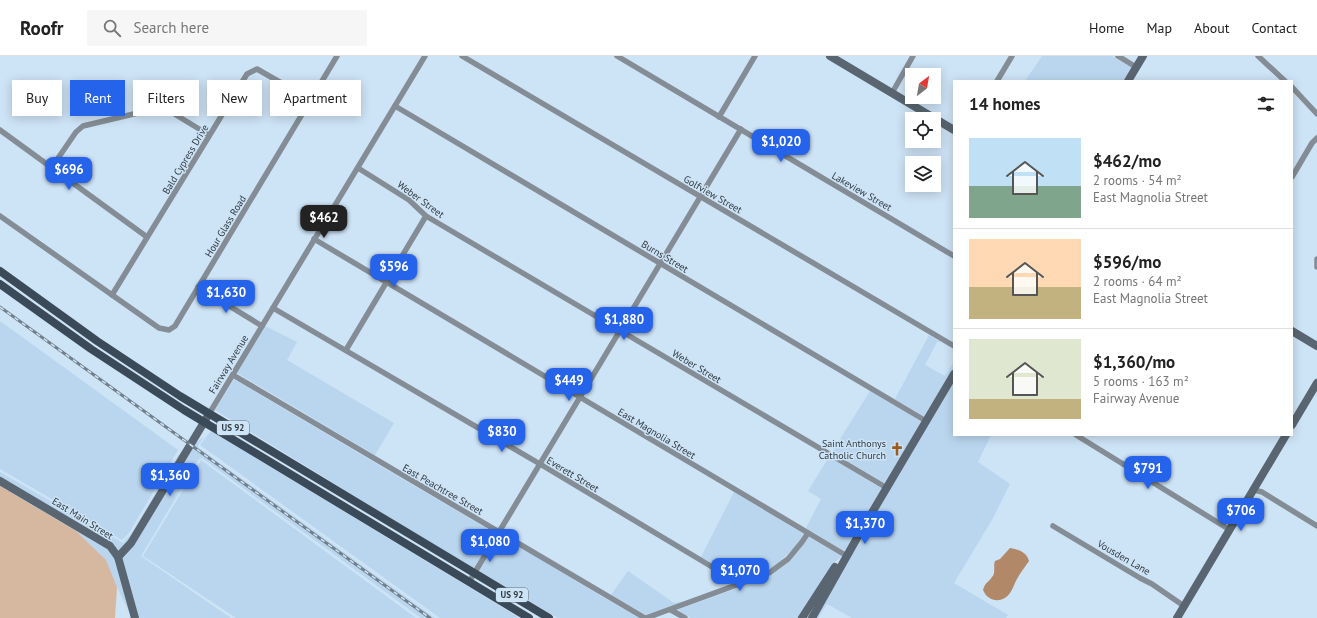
<!DOCTYPE html>
<html lang="en">
<head>
<meta charset="utf-8">
<style>
	:root { --surface:#fff; --page:#f6f6f6; --text:#222; --muted:#767676; --line:#e0e0e0; --accent:#2563eb }
	body { margin:0; font-family:"PT Sans",sans-serif; background:var(--page); color:var(--text); height:100vh; display:flex; flex-direction:column; font-size:15px; white-space:nowrap }
	* { box-sizing:border-box; margin:0 }
	p { font-size:13px; color:var(--muted) }
	.icon { flex:none; width:22px; height:22px; fill:none; stroke:currentColor; stroke-width:2; stroke-linecap:round; stroke-linejoin:round }
	.map { position:relative; flex:1; overflow:hidden }
	.drawer { position:absolute; left:953px; top:24px; width:340px; height:356px; display:flex; flex-direction:column; background:var(--surface); border-radius:0px; box-shadow:0 2px 10px #0003 }
	.drawer>* { flex:none }
	.banner { position:absolute; left:12px; top:24px; width:380px; height:36px; display:flex; gap:8px }
	.needle { width:26px; rotate:31deg }
	.fabs { position:absolute; left:905px; top:12px; display:grid; gap:8px }
	.fabs a { display:grid; place-items:center; width:36px; height:36px; border-radius:0px; background:var(--surface); box-shadow:0 2px 10px #0003; font-size:20px }
	.price { position:absolute; translate:-50% -34px; padding:0 9px; border-radius:8px; background:var(--accent); color:#fff; font-size:13px; line-height:26px; filter:drop-shadow(0 1px 2px #0008) }
	.price::after { content:''; position:absolute; left:50%; top:24px; width:12px; height:9px; margin-left:-6px; background:inherit; clip-path:polygon(0 0,100% 0,50% 100%) }
	.price.active { background:#222; color:#fff }
	ul { padding:0; list-style:none }
	li { display:flex; align-items:center; gap:12px; height:100px; padding:0 16px }
	li+li { border-top:1px solid var(--line) }
	li span { display:grid; place-items:center; flex:none; width:112px; height:80px; border-radius:0px; color:#555 }
	li>.icon { margin-inline-start:auto }
	span .icon { width:48px; height:48px; fill:#fffc; stroke-width:1 }
	li b { font-size:17px }
	h2 { display:flex; justify-content:space-between; align-items:center; height:48px; padding:0 16px; font-size:17px }
	.pill { padding:0 14px; border-radius:0px; background:var(--surface); box-shadow:0 2px 10px #0003; font-size:14px; line-height:36px }
	.pill.active { background:var(--accent); color:#fff }
	header { display:flex; align-items:center; gap:24px; box-sizing:border-box; height:56px; padding:0 20px; background:var(--surface); border-bottom:1px solid var(--line) }
	header strong { font-size:19px }
	nav { display:flex; gap:22px; margin-inline-start:auto; font-size:14px }
	.search { width:280px; height:36px; background:var(--page); display:flex; align-items:center; gap:10px; box-sizing:border-box; padding:0 14px; border-radius:0px; color:var(--muted); font-size:15px }
	.map>svg:first-child { display:block }
</style>
</head>
<body>
<header>
<strong>Roofr</strong>
<div class="search"><svg class="icon" aria-label="search" viewBox="0 0 24 24"><circle cx="10" cy="10" r="6"/><path d="M15 15l6 6"/></svg>Search here</div>
<nav><a>Home</a><a>Map</a><a>About</a><a>Contact</a></nav>
</header>
<div class="map">
<svg width="1317" height="562" viewBox="0 0 1317 562">
	<rect width="100%" height="100%" fill="#cde3f6"/>
	<!-- built -->
	<g fill="#bad6ee">
		<path d="M1042 0H1112L1133 12 1125 25H1025Z"/>
		<path d="M0 265 178 394 129 477 122 484 0 413Z"/>
		<path d="M265 270 297 286 287 304 394 367 375 399 237 317Z"/>
		<path d="M929 279 954 294 940 286H937L925 309 945 320 954 306V312L925 361 895 343Z"/>
		<path d="M234 323 387 414 495 477 474 512 410 474 215 354Z"/>
		<path d="M954 323V379H991L978 406 1010 428 993 462 954 527 1008 559 1006 562H852L827 548 818 562H815L849 502Z"/>
		<path d="M870 335 922 366 886 428 832 396Z"/>
		<path d="M211 375 520 562H440L200 389Z"/>
		<path d="M204 381 198 389 199 392 435 562H421L202 402 199 403 141 500 231 562H138L121 501 195 387Z"/>
		<path d="M184 394 129 485 119 496 112 488 103 481 0 421V416L123 487 131 478 179 398Z"/>
		<path d="M829 401 883 433 846 496 806 472 821 443 808 435Z"/>
		<path d="M201 404 416 562H236L143 500Z"/>
		<path d="M0 428 108 492 116 503 132 562 117 531 106 504 76 475 0 430Z"/>
		<path d="M734 436 804 478 795 491 776 509 768 514 740 524 701 501Z"/>
		<path d="M500 479 608 544 639 562H558L478 515Z"/>
		<path d="M809 481 842 500 835 506 799 562H691L677 554 770 520 790 505Z"/>
		<path d="M628 515 674 547 686 545 646 559 611 539Z"/>
	</g>
	<!-- green -->
	<path fill="#d6b8a1" d="M0 430 76 475 106 504 117 531 115 562H0Z"/>
	<!-- water -->
	<path fill="#b18868" d="M1010 492C1017 493 1027 496 1029 505 1025 511 1020 517 1017 523 1014 528 1013 533 1010 537 1002 548 988 546 983 534 985 526 988 527 992 521 996 517 993 510 995 505L1000 503Z"/>
	<g fill="none" stroke-linecap="round" stroke-linejoin="round">
		<!-- street -->
		<g stroke="#848d95" stroke-width="5.5">
			<path d="M462 0 954 290"/>
			<path d="M617 0 954 200"/>
			<path d="M1118 0 1136 11"/>
			<path d="M1258 0 1285 25"/>
			<path d="M997 25 1012 0"/>
			<path d="M1292 31 1317 58"/>
			<path d="M892 37 913 0"/>
			<path d="M395 50 926 365"/>
			<path d="M719 61 755 0"/>
			<path d="M0 74 147 181"/>
			<path d="M52 111 76 76 83 70 163 51 209 79"/>
			<path d="M358 112 409 144 426 160 887 432"/>
			<path d="M1292 121 1312 87 1317 82"/>
			<path d="M0 160 159 272 169 274 175 270 337 0"/>
			<path d="M314 183 847 500"/>
			<path d="M1317 203V211"/>
			<path d="M198 231 262 270"/>
			<path d="M112 239 247 18 257 13 311 44"/>
			<path d="M273 252 540 408 739 527"/>
			<path d="M346 294 426 160"/>
			<path d="M233 319 645 562"/>
			<path d="M209 358 425 0"/>
			<path d="M1076 379 1230 474"/>
			<path d="M1254 434 1262 436 1317 470"/>
			<path d="M1053 470 1140 522 1152 528 1184 550"/>
			<path d="M469 526 741 73"/>
			<path d="M671 554 685 562"/>
			<path d="M646 562 769 517 788 503 802 486 808 477"/>
		</g>
		<!-- secondary -->
		<g stroke="#596671" stroke-width="8">
			<path d="M830 0 954 74"/>
			<path d="M1128 25 1143 0"/>
			<path d="M1292 275 1317 290"/>
			<path d="M1292 369 1317 327"/>
			<path d="M0 425 110 490 118 501 135 562"/>
			<path d="M118 501 131 487 209 358"/>
			<path d="M802 562 835 511"/>
			<path d="M812 562 857 482 954 318"/>
			<path d="M1177 562 1286 379"/>
		</g>
		<!-- primary -->
		<g stroke="#3b4a58" stroke-width="8">
			<path d="M0 215 97 285 180 340 549 562"/>
			<path d="M0 228 91 293 184 354 529 562"/>
		</g>
		<!-- rail casing -->
		<g stroke="#717f8b" stroke-width="3">
			<path id="rail" d="M0 251 430 562"/>
		</g>
		<!-- rail -->
		<use href="#rail" stroke="#cde3f6" stroke-width="1.5" stroke-dasharray="4.5" stroke-linecap="butt"/>
	</g>
	<!-- icons -->
	<defs>
		<g id="church-bare" transform="scale(1.08)"><path d="M-1.2-6h2.4v3.5h3.3v2.4h-3.3V6h-2.4V-.1h-3.3v-2.4h3.3Z" fill="#995b20" stroke="#cde3f6" stroke-width="2.5" paint-order="stroke"/></g>
	</defs>
	<g fill-rule="evenodd">
		<use href="#church-bare" x="897" y="393"/>
	</g>
	<g text-anchor="middle" stroke-width="3" stroke-linejoin="round" paint-order="stroke">
		<!-- shield labels -->
		<g fill="#cde3f6" stroke="#606d77" stroke-width="1">
			<rect x="217" y="365" width="32" height="14" rx="3"/>
			<rect x="496" y="532" width="32" height="14" rx="3"/>
		</g>
		<g font-size="9" font-weight="bold" fill="#313a41">
			<text x="233" y="375">US 92</text>
			<text x="512" y="542">US 92</text>
		</g>
		<!-- street labels -->
		<g font-size="10" fill="#313a41" stroke="#cde3f6">
			<text transform="translate(185 103) rotate(-59)" y="4">Bald Cypress Drive</text>
			<text transform="translate(862 135) rotate(30)" y="4">Lakeview Street</text>
			<text transform="translate(713 138) rotate(30)" y="4">Golfview Street</text>
			<text transform="translate(421 143) rotate(36)" y="4">Weber Street</text>
			<text transform="translate(225 170) rotate(-59)" y="4">Hour Glass Road</text>
			<text transform="translate(665 200) rotate(31)" y="4">Burns Street</text>
			<text transform="translate(228 308) rotate(-59)" y="4">Fairway Avenue</text>
			<text transform="translate(697 310) rotate(31)" y="4">Weber Street</text>
			<text transform="translate(657 377) rotate(31)" y="4">East Magnolia Street</text>
			<text transform="translate(573 418) rotate(31)" y="4">Everett Street</text>
			<text transform="translate(443 433) rotate(30)" y="4">East Peachtree Street</text>
			<text transform="translate(83 462) rotate(32)" y="4">East Main Street</text>
			<text transform="translate(1124 501) rotate(30)" y="4">Vousden Lane</text>
		</g>
		<!-- poi labels -->
		<g font-size="10" fill="#313a41" stroke="#cde3f6" text-anchor="end">
			<text x="886" y="391">Saint Anthonys<tspan x="886" dy="12">Catholic Church</tspan></text>
		</g>
	</g>
</svg>
<div class="fabs">
<a><svg class="needle" viewBox="-14 -14 28 28"><path d="M0-13l5 13h-10z" fill="#e53935"/><path d="M0 13l5-13h-10z" fill="#767676"/></svg></a>
<a><svg class="icon" aria-label="locate" viewBox="0 0 24 24"><circle cx="12" cy="12" r="6"/><path d="M12 2v4M12 18v4M2 12h4M18 12h4"/></svg></a>
<a><svg class="icon" aria-label="layers" viewBox="0 0 24 24"><path d="M12 4l9 5-9 5-9-5zM3 14l9 5 9-5"/></svg></a>
</div>
<b class="price" style="left:781px;top:107px">$1,020</b>
<b class="price" style="left:69px;top:135px">$696</b>
<b class="price active" style="left:324px;top:183px">$462</b>
<b class="price" style="left:394px;top:232px">$596</b>
<b class="price" style="left:226px;top:258px">$1,630</b>
<b class="price" style="left:624px;top:285px">$1,880</b>
<b class="price" style="left:569px;top:346px">$449</b>
<b class="price" style="left:502px;top:397px">$830</b>
<b class="price" style="left:1148px;top:434px">$791</b>
<b class="price" style="left:170px;top:441px">$1,360</b>
<b class="price" style="left:1241px;top:476px">$706</b>
<b class="price" style="left:865px;top:489px">$1,370</b>
<b class="price" style="left:490px;top:507px">$1,080</b>
<b class="price" style="left:740px;top:536px">$1,070</b>
<div class="banner">
<a class="pill">Buy</a>
<a class="pill active">Rent</a>
<a class="pill">Filters</a>
<a class="pill">New</a>
<a class="pill">Apartment</a>
</div>
<section class="drawer">
<h2>14 homes<svg class="icon" aria-label="filters" viewBox="0 0 24 24"><path d="M4 7h16M4 17h16"/><circle cx="9" cy="7" r="2"/><circle cx="15" cy="17" r="2"/></svg></h2>
<ul>
<li><span style="background:linear-gradient(#bfe0f5 60%,#7fa58c 0)"><svg class="icon" aria-label="home" viewBox="0 0 24 24"><path d="M3 11l9-7 9 7M6 9v11h12V9"/></svg></span><div><b>$462/mo</b><p>2 rooms · 54 m²</p><p>East Magnolia Street</p></div></li>
<li><span style="background:linear-gradient(#ffd9b3 60%,#c2b280 0)"><svg class="icon" aria-label="home" viewBox="0 0 24 24"><path d="M3 11l9-7 9 7M6 9v11h12V9"/></svg></span><div><b>$596/mo</b><p>2 rooms · 64 m²</p><p>East Magnolia Street</p></div></li>
<li><span style="background:linear-gradient(#dfe7d0 75%,#c2b280 0)"><svg class="icon" aria-label="home" viewBox="0 0 24 24"><path d="M3 11l9-7 9 7M6 9v11h12V9"/></svg></span><div><b>$1,360/mo</b><p>5 rooms · 163 m²</p><p>Fairway Avenue</p></div></li>
</ul>
</section>
</div>
</body>
</html>
